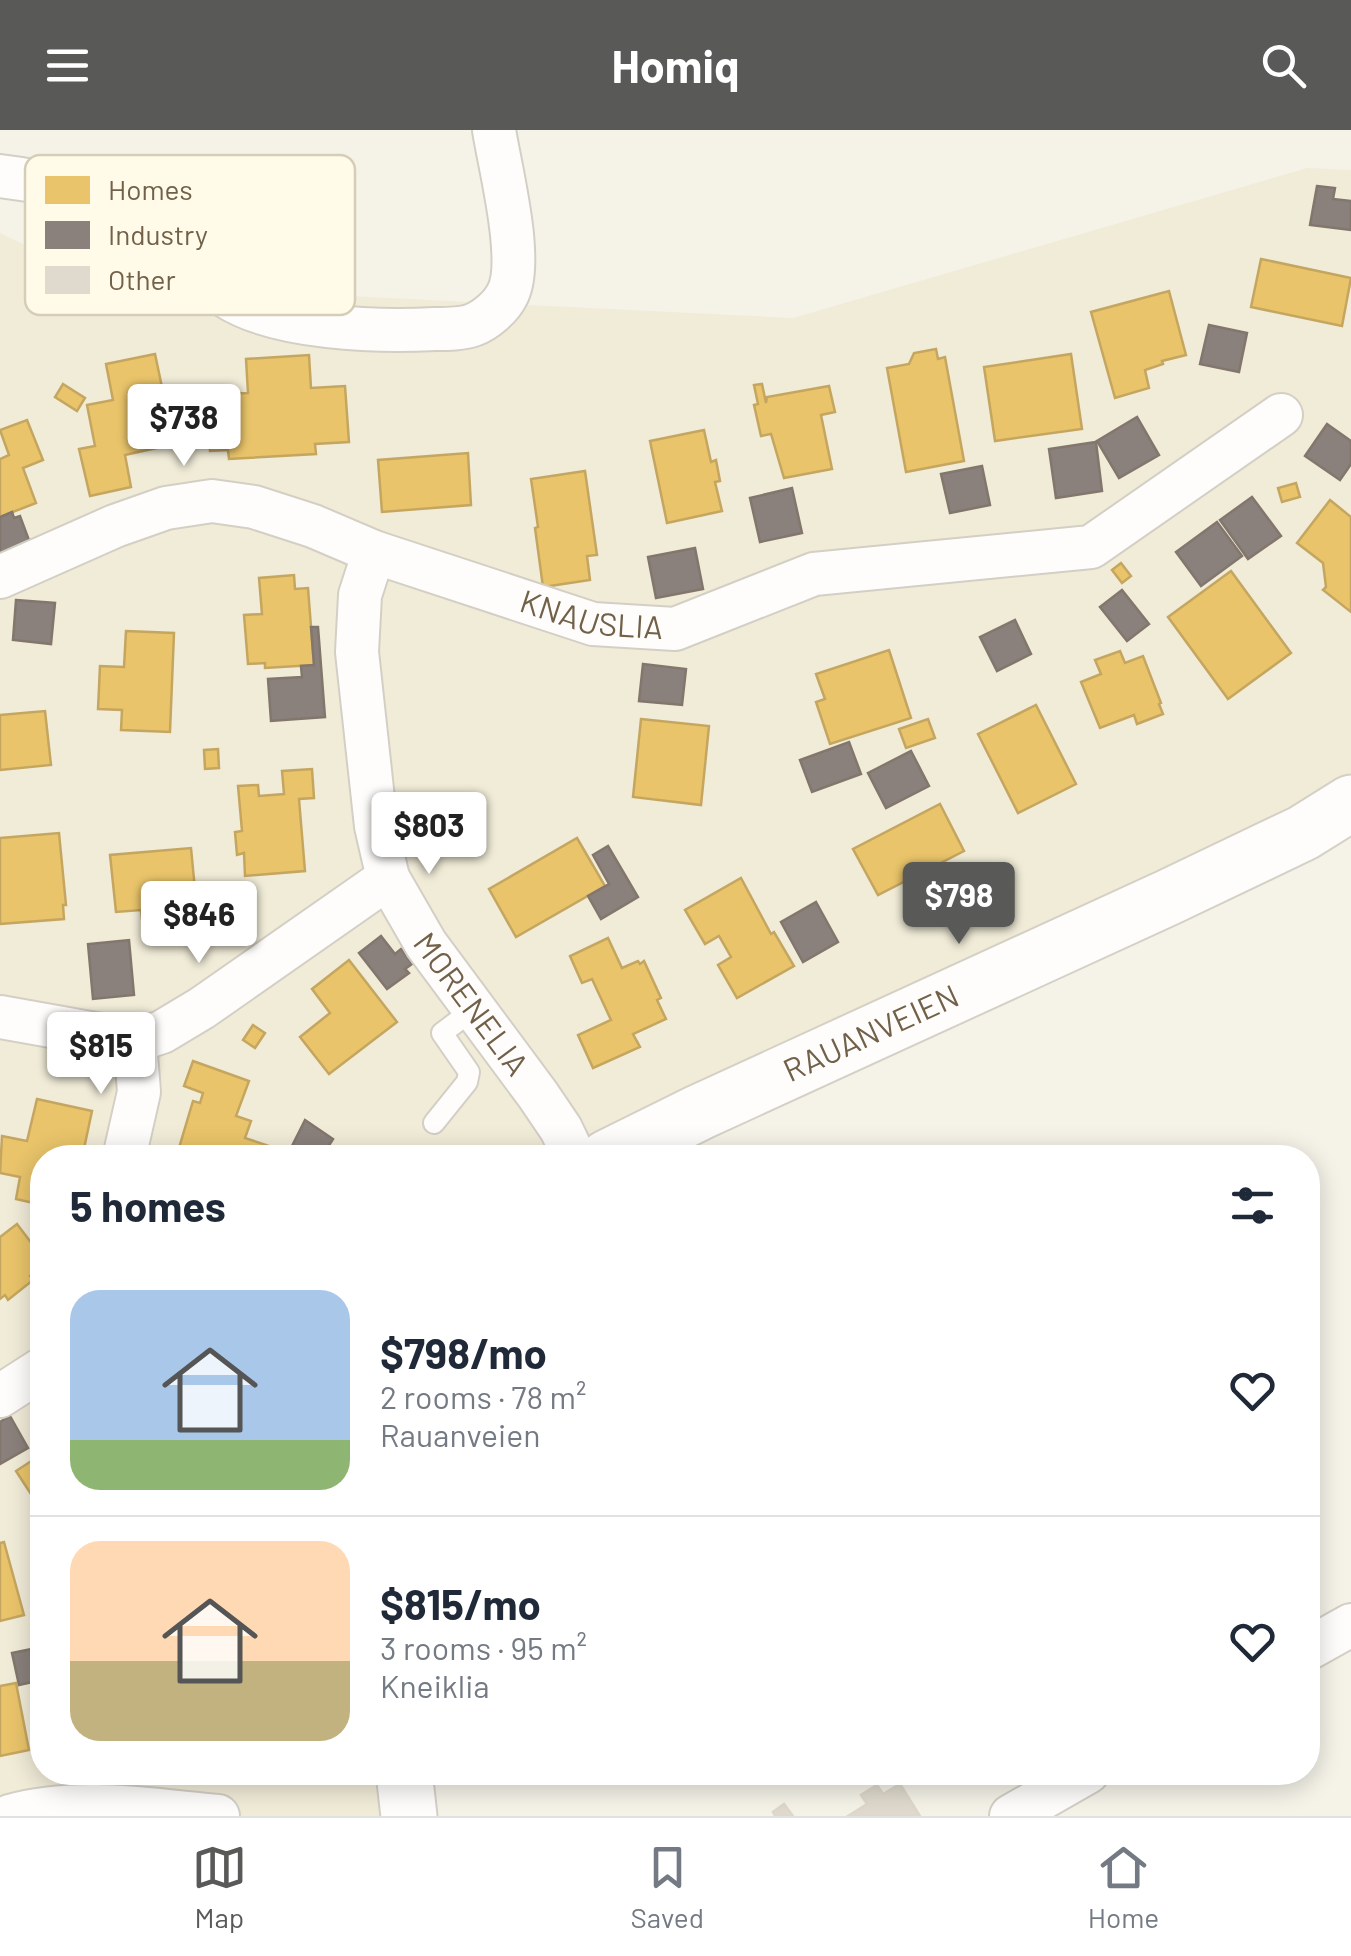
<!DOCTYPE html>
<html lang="en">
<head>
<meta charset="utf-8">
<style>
	:root { --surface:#fff; --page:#f2f2f3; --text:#1f2937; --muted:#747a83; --line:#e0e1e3; --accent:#595958 }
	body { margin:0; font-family:Barlow,sans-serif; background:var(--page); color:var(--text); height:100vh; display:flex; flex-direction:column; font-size:38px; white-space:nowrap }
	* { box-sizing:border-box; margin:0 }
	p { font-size:32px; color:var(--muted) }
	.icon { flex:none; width:55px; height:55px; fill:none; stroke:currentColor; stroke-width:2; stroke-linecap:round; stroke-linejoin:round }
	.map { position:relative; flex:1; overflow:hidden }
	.details { position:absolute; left:30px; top:1015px; width:1290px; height:640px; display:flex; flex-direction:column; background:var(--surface); border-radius:40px; box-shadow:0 5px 25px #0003 }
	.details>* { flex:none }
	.price { position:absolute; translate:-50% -85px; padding:0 22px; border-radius:10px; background:#fff; color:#222; font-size:32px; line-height:65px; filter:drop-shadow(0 2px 5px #0008) }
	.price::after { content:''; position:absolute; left:50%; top:60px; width:30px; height:22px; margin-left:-15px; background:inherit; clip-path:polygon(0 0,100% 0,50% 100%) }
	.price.selected { background:var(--accent); color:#fff }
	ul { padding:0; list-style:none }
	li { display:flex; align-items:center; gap:30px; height:250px; padding:0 40px }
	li+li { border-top:2px solid var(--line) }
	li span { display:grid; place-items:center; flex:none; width:280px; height:200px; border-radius:30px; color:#555 }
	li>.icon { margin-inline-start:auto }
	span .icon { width:120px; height:120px; fill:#fffc; stroke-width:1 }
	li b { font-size:42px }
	h2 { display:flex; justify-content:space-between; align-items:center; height:120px; padding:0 40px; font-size:42px }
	header { display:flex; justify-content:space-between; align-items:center; height:130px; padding:0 40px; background:var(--accent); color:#fff; font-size:45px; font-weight:700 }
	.tab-bar { display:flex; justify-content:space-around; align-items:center; height:140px; border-top:2px solid var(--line); background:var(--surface); font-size:28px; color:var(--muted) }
	.tab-bar a { display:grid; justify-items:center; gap:5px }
	.tab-bar .selected { color:var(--accent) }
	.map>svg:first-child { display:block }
</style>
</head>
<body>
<header><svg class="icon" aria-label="menu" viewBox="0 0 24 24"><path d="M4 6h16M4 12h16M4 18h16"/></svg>Homiq<svg class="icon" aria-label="search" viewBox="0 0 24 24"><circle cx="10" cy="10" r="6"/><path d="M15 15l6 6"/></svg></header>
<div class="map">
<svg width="1351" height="1686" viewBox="0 0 1351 1686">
	<rect width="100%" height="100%" fill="#f5f3e8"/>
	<!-- residential -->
	<path fill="#f1ecd8" d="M1307 38 1351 40V682L585 1027 42 1028V1642L417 1643 424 1686H0V103L106 154 793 188Z"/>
	<!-- homes -->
	<g fill="#e9c46a" stroke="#c5a660" stroke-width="2.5">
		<path d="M1261 129 1351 148 1342 196 1251 177Z"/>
		<path d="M1169 161 1186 225 1162 231 1163 234 1145 240 1149 258 1115 268 1091 182Z"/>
		<path d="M936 219 938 229 945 227 964 331 906 342 887 238 909 234 914 223Z"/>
		<path d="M155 224 166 276 171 275 175 291 170 292 173 309 160 312 161 317 125 325 131 357 90 366 79 319 95 316 87 275 113 270 106 234Z"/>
		<path d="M1071 224 1082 299 995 311 984 237Z"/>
		<path d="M309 225 311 258 345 256 349 312 315 314 316 324 229 329 228 320 210 321 206 265 248 263 246 229Z"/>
		<path d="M63 254 85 268 77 281 55 267Z"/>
		<path d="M762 254 766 273 767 267 829 256 835 282 821 285 832 339 784 348 771 304 761 306 754 275 758 274 754 255Z"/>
		<path d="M27 290 43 330 23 338 36 373 0 387V329L9 325 0 300Z"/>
		<path d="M704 300 711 332 716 330 720 351 715 352 722 381 667 393 650 311Z"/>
		<path d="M468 323 471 375 382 382 378 330Z"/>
		<path d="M585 341 597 425 587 426 590 450 543 457 535 398 538 397 531 349Z"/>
		<path d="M1296 353 1300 367 1282 372 1278 358Z"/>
		<path d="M1330 370 1351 387V482L1323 460 1326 457 1323 433 1297 413Z"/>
		<path d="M1121 433 1131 446 1122 453 1112 440Z"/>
		<path d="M1231 441 1291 523 1228 569 1168 487Z"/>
		<path d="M294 445 295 459 308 458 314 535 265 538V533L248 534 244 485 262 484 259 448Z"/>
		<path d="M126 501 174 503 170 602 121 600 122 580 98 579 100 536 124 537Z"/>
		<path d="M889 520 911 588 830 614 816 572 825 569 816 544Z"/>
		<path d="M1120 521 1125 533 1143 526 1161 573 1159 574 1163 584 1137 594 1134 585 1100 598 1081 552 1101 544 1095 530Z"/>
		<path d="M1036 575 1076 654 1018 683 978 604Z"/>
		<path d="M45 581 51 635 0 640V585Z"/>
		<path d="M641 589 709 596 701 675 633 667Z"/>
		<path d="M928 589 935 608 906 618 899 599Z"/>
		<path d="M218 619 219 638 205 639 204 620Z"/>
		<path d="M312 639 314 668 299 669 305 741 245 746 244 723 237 725 235 702 242 701 238 656 258 655 259 666 284 664 282 641Z"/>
		<path d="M940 674 964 721 878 765 853 719Z"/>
		<path d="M59 703 66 775H63L64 789 0 794V708Z"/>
		<path d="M577 708 605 756 516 807 489 759Z"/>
		<path d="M191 718 199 801 144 806 141 780 116 782 110 725Z"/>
		<path d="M741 748 771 804 774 802 794 836 737 868 718 835 731 827 719 806 705 814 685 780Z"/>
		<path d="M608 808 622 838 638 831 640 834 644 831 661 868 657 870 666 889 633 904 640 917 593 938 578 905 611 890 592 849 582 853 570 826Z"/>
		<path d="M349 830 397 892 329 944 300 907 330 883 312 859Z"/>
		<path d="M253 895 265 903 255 918 243 910Z"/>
		<path d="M193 931 249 951 236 986 251 991 245 1008 269 1016 265 1028H176L193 971 200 973 203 963 184 956Z"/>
		<path d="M37 969 92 981 82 1028H42V1075L16 1069 20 1047 0 1043 2 1006 27 1011Z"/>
		<path d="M343 1017 357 1028H336Z"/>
		<path d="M17 1094 42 1127V1136L30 1146 33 1150 8 1170 5 1165 0 1169V1107Z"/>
		<path d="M42 1324V1381L16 1341Z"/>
		<path d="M4 1412 24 1485 0 1491V1413Z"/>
		<path d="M16 1553 29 1620 0 1626V1556Z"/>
	</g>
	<!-- industry -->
	<g fill="#8a817c" stroke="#83776d" stroke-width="2.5">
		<path d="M1317 56 1335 58 1333 69 1351 71V100L1310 95Z"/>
		<path d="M1209 195 1247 203 1239 242 1200 234Z"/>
		<path d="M1137 287 1159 325 1119 348 1097 311Z"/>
		<path d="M1327 294 1351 311V334L1340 350 1305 326Z"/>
		<path d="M1096 312 1102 361 1056 368 1049 319Z"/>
		<path d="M982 336 990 375 950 383 941 344Z"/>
		<path d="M792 358 802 403 760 412 750 368Z"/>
		<path d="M1252 367 1281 406 1248 429 1220 390Z"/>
		<path d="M12 382 14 388 20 386 30 413 0 424V387Z"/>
		<path d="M1217 392 1242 426 1201 456 1176 422Z"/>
		<path d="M695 418 703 459 656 468 648 427Z"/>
		<path d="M1122 460 1149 494 1127 511 1100 477Z"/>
		<path d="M16 470 55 473 51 514 13 510Z"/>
		<path d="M1015 490 1031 524 997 541 980 507Z"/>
		<path d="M311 497H318L325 587 271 591 268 549 302 547 301 536 314 535Z"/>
		<path d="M643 534 686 539 682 575 639 571Z"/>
		<path d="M849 612 861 644 812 662 800 630Z"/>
		<path d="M911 621 929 656 886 678 868 643Z"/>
		<path d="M608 716 638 767 601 789 588 766 609 754 593 725Z"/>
		<path d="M816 772 838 812 803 832 781 792Z"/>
		<path d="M381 806 395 824 401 819 412 834 405 839 409 843 387 859 359 823Z"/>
		<path d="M129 810 134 865 93 869 88 814Z"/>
		<path d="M305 990 333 1009 321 1028H286Z"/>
		<path d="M10 1286 28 1318 0 1334V1292Z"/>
		<path d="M41 1517 42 1550 19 1555 12 1523Z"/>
	</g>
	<!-- building -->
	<g fill="#dfdacd" stroke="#ded8ca" stroke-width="2.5">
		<path d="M900 1654 920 1686H848L867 1674 861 1665 877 1655 883 1664Z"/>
		<path d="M784 1674 793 1686H775L773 1682Z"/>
	</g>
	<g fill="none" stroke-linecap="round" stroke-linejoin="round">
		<!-- lane casing -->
		<g stroke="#d4cfc5" stroke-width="24">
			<path id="lane" d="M434 993 467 952 469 942 442 903 474 879"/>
		</g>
		<!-- street casing -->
		<g stroke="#d4cfc5" stroke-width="46">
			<g id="street">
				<path d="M0 46C41 51 129 66 159 95 182 117 199 148 227 167 276 199 378 202 435 199 448 199 462 199 473 195 486 190 501 177 507 165 525 133 500 38 494 0"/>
				<path id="s1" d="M374 422 360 465 357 522 376 696 388 748 426 814 538 965 561 999 575 1028"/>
				<path id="s2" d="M0 447 115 396 166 378 212 371 254 377 313 396 374 422 593 494 675 499 814 444 1091 417 1281 285"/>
				<path d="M0 887 135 911 162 902 202 878 388 748"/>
				<path d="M124 1028 139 962 135 911"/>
				<path d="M0 1266 42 1239"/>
				<path d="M1308 1519 1351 1495"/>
				<path d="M10 1686C77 1667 151 1680 218 1686"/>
				<path d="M1011 1686 1088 1642"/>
			</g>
		</g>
		<!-- secondary casing -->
		<g stroke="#d5d0c6" stroke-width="59">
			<g id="secondary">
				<path id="s3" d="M607 1028 700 982 1169 767 1303 703 1351 673"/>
				<path d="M404 1642 409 1686"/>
			</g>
		</g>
		<!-- lane -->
		<use href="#lane" stroke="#fefdfc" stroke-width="20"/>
		<!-- street -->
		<use href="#street" stroke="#fefdfc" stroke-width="42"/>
		<!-- secondary -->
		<use href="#secondary" stroke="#fefdfc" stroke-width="55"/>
	</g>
	<g text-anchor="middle" stroke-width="10" stroke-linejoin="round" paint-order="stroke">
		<!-- street labels -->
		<g font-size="32" fill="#726149" stroke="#fffbe8">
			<text dy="11" stroke="none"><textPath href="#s2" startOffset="625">KNAUSLIA</textPath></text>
			<text dy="11" stroke="none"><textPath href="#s1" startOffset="482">MORENELIA</textPath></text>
			<text dy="11" stroke="none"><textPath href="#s3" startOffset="292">RAUANVEIEN</textPath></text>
		</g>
	</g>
	<!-- legend -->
	<rect x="25" y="25" width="330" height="160" rx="15" fill="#fffbe8" stroke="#d5cdb8" stroke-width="2.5"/>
	<rect x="45" y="46" width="45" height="28" fill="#e9c46a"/>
	<rect x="45" y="91" width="45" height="28" fill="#8a817c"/>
	<rect x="45" y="136" width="45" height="28" fill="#dfdacd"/>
	<g font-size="28" fill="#726149">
		<text x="108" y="70">Homes</text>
		<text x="108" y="115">Industry</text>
		<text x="108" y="160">Other</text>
	</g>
</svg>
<b class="price" style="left:184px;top:339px">$738</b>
<b class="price" style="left:429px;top:747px">$803</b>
<b class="price selected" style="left:959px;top:817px">$798</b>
<b class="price" style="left:199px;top:836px">$846</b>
<b class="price" style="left:101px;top:967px">$815</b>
<section class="details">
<h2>5 homes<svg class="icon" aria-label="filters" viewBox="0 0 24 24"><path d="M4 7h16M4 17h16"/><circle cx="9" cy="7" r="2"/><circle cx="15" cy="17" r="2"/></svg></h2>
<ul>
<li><span style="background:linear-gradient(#a9c7e8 75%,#8fb573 0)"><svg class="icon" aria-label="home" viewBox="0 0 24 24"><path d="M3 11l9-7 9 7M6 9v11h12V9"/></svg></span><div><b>$798/mo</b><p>2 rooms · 78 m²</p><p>Rauanveien</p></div><svg class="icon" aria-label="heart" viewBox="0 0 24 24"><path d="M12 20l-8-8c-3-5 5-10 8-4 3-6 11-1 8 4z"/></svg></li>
<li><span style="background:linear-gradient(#ffd9b3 60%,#c2b280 0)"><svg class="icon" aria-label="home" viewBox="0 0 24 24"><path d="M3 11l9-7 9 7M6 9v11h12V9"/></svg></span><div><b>$815/mo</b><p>3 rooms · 95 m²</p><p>Kneiklia</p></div><svg class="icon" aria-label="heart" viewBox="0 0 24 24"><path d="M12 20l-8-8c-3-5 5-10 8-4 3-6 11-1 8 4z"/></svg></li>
</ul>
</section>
</div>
<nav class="tab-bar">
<a class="selected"><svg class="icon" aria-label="map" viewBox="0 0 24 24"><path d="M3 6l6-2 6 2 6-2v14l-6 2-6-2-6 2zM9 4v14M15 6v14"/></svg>Map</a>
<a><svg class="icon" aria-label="saved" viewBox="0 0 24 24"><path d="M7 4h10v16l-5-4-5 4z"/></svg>Saved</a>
<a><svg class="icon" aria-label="home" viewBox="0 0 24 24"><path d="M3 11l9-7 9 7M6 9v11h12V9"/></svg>Home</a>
</nav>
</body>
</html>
